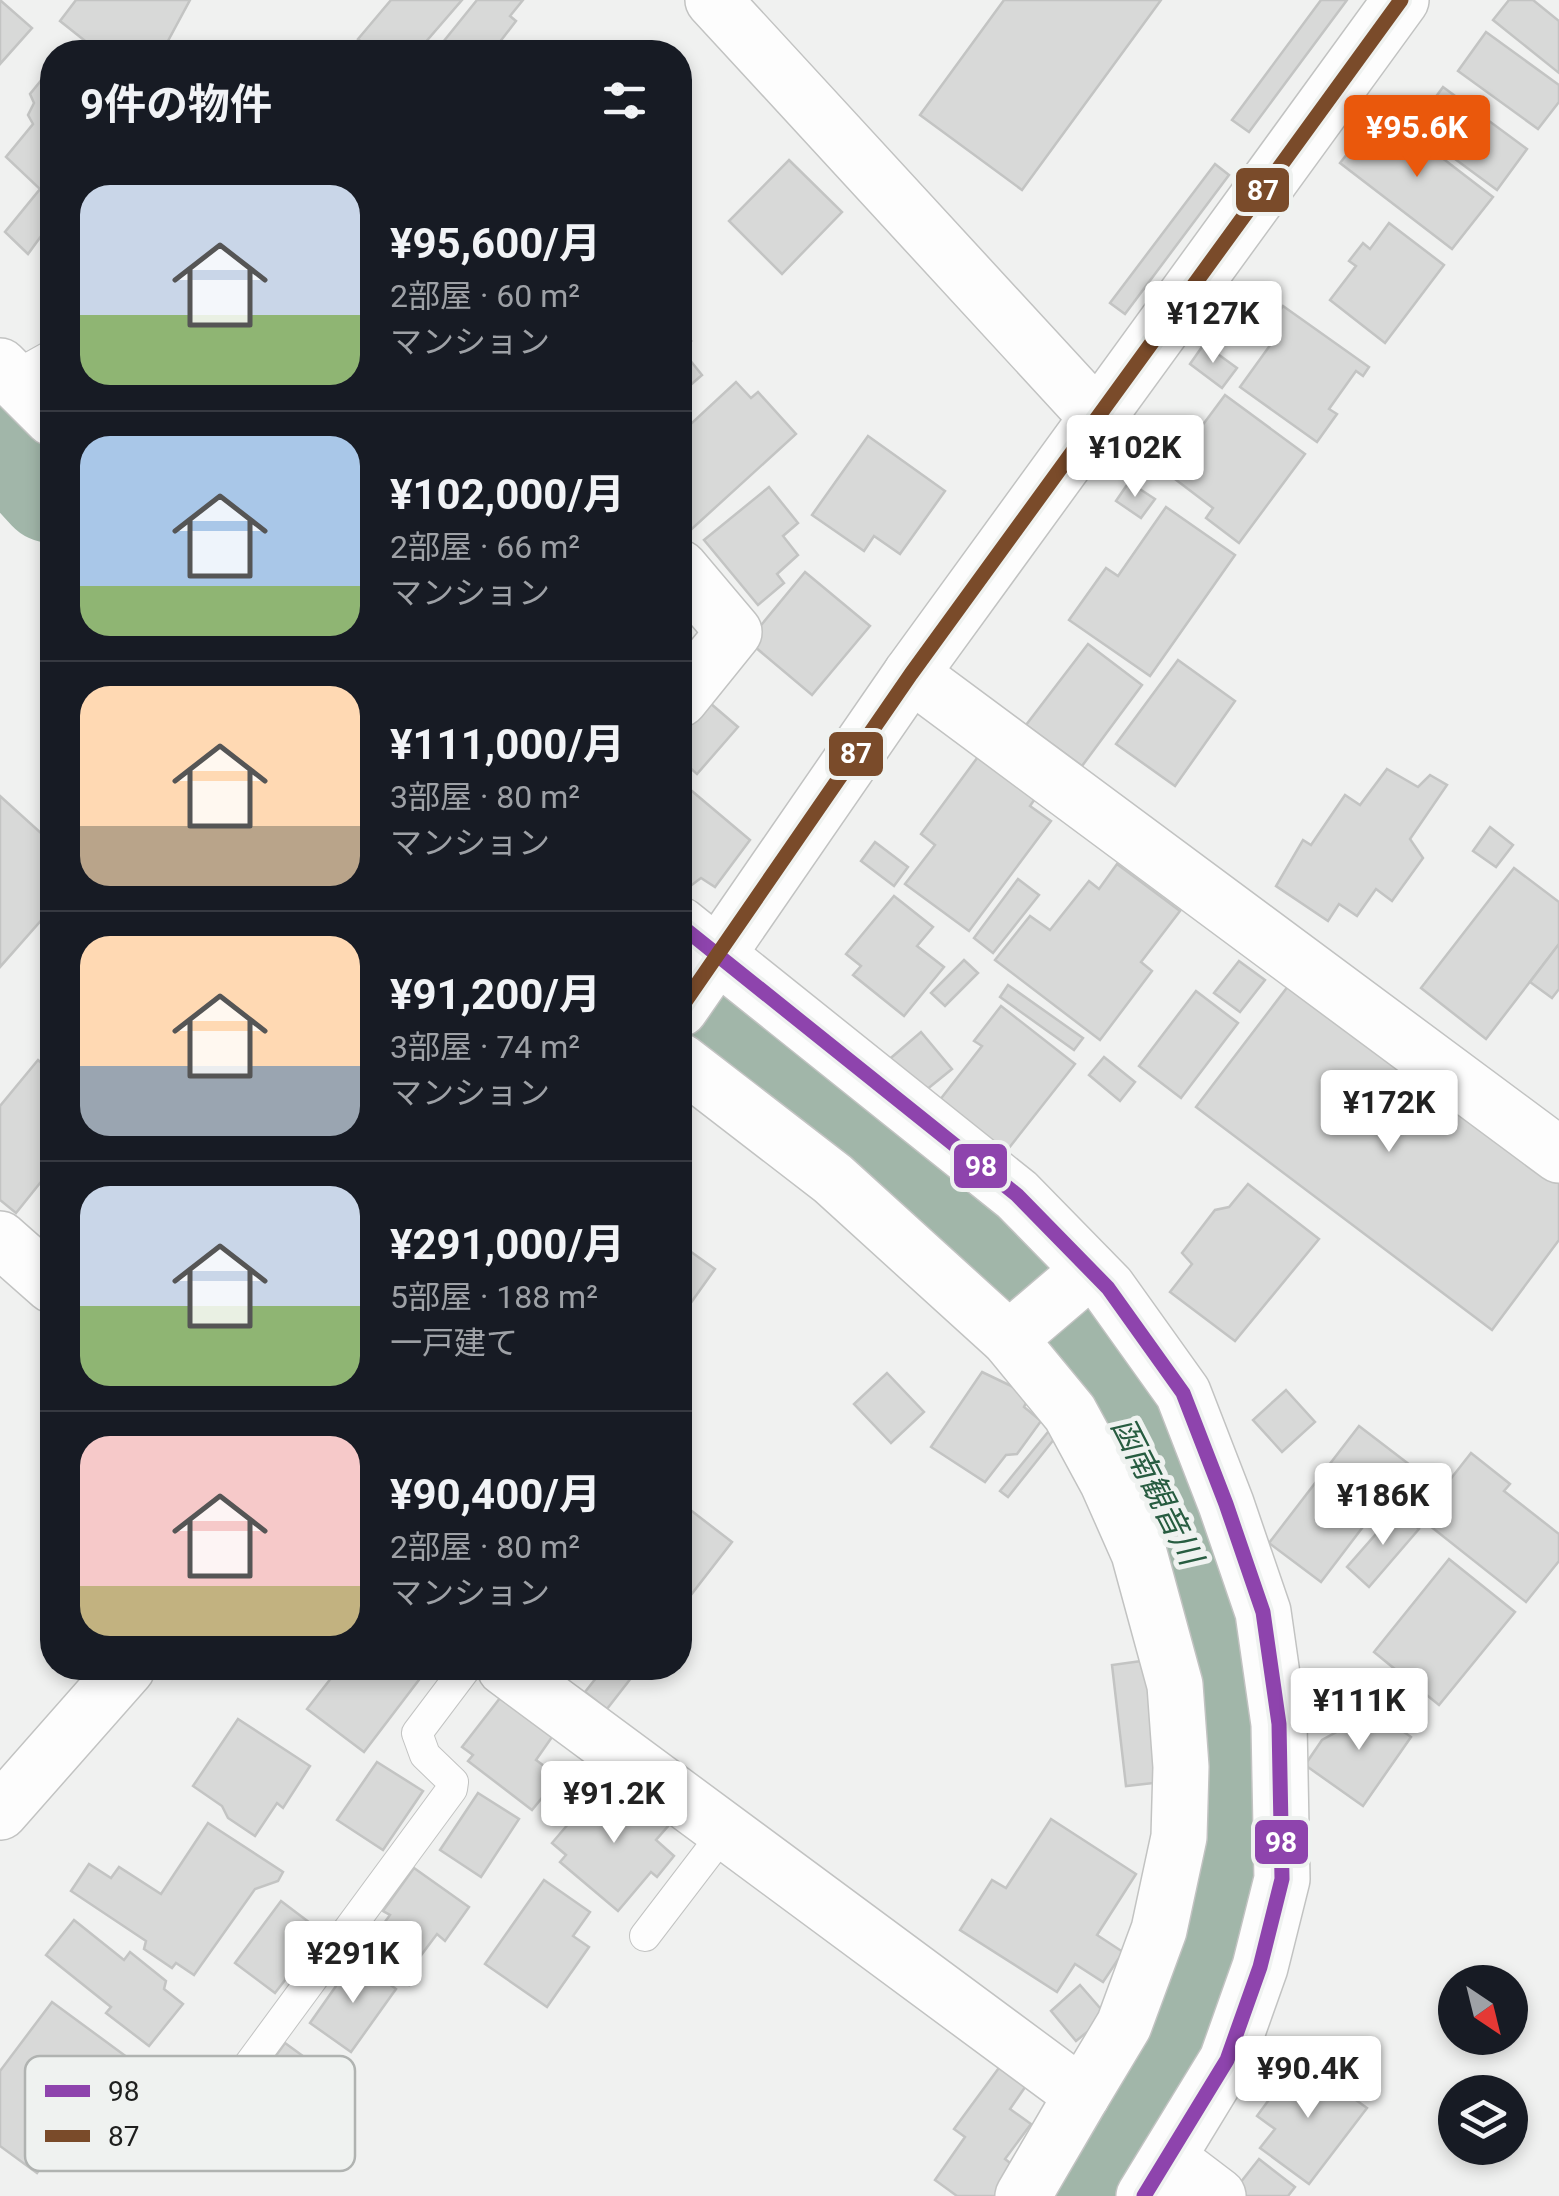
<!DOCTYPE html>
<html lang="ja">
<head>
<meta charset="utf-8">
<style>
	:root { --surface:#171b24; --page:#242831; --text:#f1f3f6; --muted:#9ea1a6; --line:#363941; --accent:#ea580c }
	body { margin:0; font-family:Roboto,"Noto Sans JP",sans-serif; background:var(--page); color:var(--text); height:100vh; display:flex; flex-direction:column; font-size:38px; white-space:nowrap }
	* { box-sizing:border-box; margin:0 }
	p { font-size:32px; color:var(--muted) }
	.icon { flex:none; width:55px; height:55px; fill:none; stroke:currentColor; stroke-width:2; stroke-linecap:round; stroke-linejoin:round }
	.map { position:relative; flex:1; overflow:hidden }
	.details { position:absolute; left:40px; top:40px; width:652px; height:1640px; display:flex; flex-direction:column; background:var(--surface); border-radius:40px; box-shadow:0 5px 15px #0003 }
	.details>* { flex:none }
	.needle { width:65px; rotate:145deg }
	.buttons { position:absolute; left:1438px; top:1965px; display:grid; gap:20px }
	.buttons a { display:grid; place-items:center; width:90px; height:90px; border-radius:50%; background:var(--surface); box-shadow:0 5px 15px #0003; font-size:50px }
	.price { position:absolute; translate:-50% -85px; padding:0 22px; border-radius:10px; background:#fff; color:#222; font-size:32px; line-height:65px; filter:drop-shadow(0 2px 5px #0008) }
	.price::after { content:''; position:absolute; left:50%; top:60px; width:30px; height:22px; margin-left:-15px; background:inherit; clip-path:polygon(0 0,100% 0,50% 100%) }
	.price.on { background:var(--accent); color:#fff }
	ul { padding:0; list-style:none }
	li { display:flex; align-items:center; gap:30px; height:250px; padding:0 40px }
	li+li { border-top:2px solid var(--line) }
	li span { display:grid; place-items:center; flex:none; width:280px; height:200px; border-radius:30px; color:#555 }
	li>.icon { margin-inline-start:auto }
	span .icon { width:120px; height:120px; fill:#fffc; stroke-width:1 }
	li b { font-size:42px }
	h2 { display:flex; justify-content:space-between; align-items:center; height:120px; padding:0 40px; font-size:42px }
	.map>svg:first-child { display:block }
</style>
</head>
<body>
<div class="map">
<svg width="1559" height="2196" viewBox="0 0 1559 2196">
	<rect width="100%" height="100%" fill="#f0f1f0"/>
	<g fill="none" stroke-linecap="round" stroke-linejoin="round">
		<!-- river -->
		<g stroke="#a1b6a9" stroke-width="110">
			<path d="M0 432 52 488"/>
			<path d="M680 999 1008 1263 1115 1408 1196 1557 1229 1689 1218 1896 1152 2070 1075 2196"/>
		</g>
	</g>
	<!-- building -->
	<g fill="#d8d9d8" stroke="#c3c4c3" stroke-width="2.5">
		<path d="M0 0 32 28 0 64Z"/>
		<path d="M76 0H190L162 52H99L60 21Z"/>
		<path d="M391 0H462L417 52H373L358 39Z"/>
		<path d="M477 0H523L510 16 516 21 492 52H435Z"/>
		<path d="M1004 0H1161L1022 190 920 115Z"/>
		<path d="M1321 0H1347L1249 132 1232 120Z"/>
		<path d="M1509 0H1533L1559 21V73L1493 20Z"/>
		<path d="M1486 32 1559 85V102L1538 129 1458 71Z"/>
		<path d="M52 67V221L28 254 5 232 40 189 6 157 33 124 28 115 34 103 30 94Z"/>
		<path d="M1443 87 1527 149 1497 190 1413 128Z"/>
		<path d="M1381 111 1493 197 1452 249 1340 163Z"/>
		<path d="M789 160 842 212 782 274 729 221Z"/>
		<path d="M1215 164 1229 175 1125 314 1110 303Z"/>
		<path d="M1389 223 1444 265 1385 343 1330 300 1356 266 1349 261 1363 243 1370 249Z"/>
		<path d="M1283 306 1369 367 1363 376 1356 371 1329 409 1337 414 1317 442 1240 387 1271 344 1260 337Z"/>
		<path d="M680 332 691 341 681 349 702 375 680 394Z"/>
		<path d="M1204 344 1237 368 1222 388 1190 364Z"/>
		<path d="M736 382 751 398 758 392 796 434 684 536 680 532V434Z"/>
		<path d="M1225 395 1305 454 1239 543 1206 518 1213 508 1167 473Z"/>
		<path d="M868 436 945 491 900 554 874 536 864 551 812 515Z"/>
		<path d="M1144 454 1156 468 1144 478 1133 463Z"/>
		<path d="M1129 482 1155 499 1141 518 1116 501Z"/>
		<path d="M769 487 798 523 783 536 798 555 777 574 784 583 758 605 704 540Z"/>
		<path d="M1166 507 1235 555 1150 676 1069 620 1106 568 1118 576Z"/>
		<path d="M805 572 870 626 812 695 748 641Z"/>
		<path d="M1088 644 1142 685 1082 766 1026 725Z"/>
		<path d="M1178 660 1235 701 1175 786 1116 744Z"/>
		<path d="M703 697 738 727 697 774 680 759V724Z"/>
		<path d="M983 750 1039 793 1030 806 1051 821 969 931 905 884 935 845 921 834Z"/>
		<path d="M1387 769 1418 787 1430 775 1447 785 1410 839 1423 858 1392 901 1376 889 1357 916 1339 904 1328 921 1276 886 1303 840 1311 845 1345 795 1360 805Z"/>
		<path d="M680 781 750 840 715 887 701 878 689 887 680 882Z"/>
		<path d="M0 796 52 843V908L0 967Z"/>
		<path d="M1490 827 1513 845 1496 867 1473 851Z"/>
		<path d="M875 842 908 867 894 886 861 861Z"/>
		<path d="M1117 864 1180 911 1141 962 1152 971 1100 1040 995 960 1030 916 1050 930 1089 881 1099 889Z"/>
		<path d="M1514 868 1559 902V944L1486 1039 1421 988Z"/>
		<path d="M1018 879 1039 895 993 953 974 938Z"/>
		<path d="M894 896 933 927 917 946 944 967 904 1016 853 975 861 966 846 954Z"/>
		<path d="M1559 944V989L1552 998 1530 982Z"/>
		<path d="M964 960 978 973 945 1006 931 993Z"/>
		<path d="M1239 961 1265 980 1240 1012 1214 993Z"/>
		<path d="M1292 981 1559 1182V1240L1492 1330 1196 1107Z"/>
		<path d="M1008 985 1083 1038 1074 1050 1000 997Z"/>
		<path d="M1196 991 1238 1023 1181 1098 1139 1066Z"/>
		<path d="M1001 1006 1075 1064 1005 1153 939 1101 982 1046 974 1041Z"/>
		<path d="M921 1032 952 1069 915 1099 885 1063Z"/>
		<path d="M1104 1057 1135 1082 1120 1101 1089 1075Z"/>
		<path d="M38 1060 52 1072V1168L16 1213 0 1200V1106Z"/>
		<path d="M1248 1184 1319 1239 1235 1341 1170 1292 1192 1264 1182 1253 1215 1210 1229 1207Z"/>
		<path d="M680 1244 715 1269 680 1318Z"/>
		<path d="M982 1372 1030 1395 1024 1407 1041 1421 1017 1454 1006 1455 985 1482 931 1447Z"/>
		<path d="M887 1373 924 1412 891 1443 854 1404Z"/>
		<path d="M1286 1390 1315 1422 1282 1452 1253 1420Z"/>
		<path d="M1359 1426 1410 1465 1321 1582 1269 1543Z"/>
		<path d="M1052 1427 1059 1433 1008 1497 1000 1491Z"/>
		<path d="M1471 1453 1510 1484 1504 1491 1559 1534V1561L1526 1602 1420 1518Z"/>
		<path d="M680 1502 732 1542 680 1609Z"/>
		<path d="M1397 1510 1419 1529 1369 1587 1347 1567Z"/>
		<path d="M1449 1559 1515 1612 1439 1705 1374 1652Z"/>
		<path d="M1149 1660 1163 1782 1126 1786 1112 1665Z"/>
		<path d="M339 1668H428L364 1752 307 1709Z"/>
		<path d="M604 1668H628L635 1673 607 1709 585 1692Z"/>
		<path d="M500 1698 552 1737 536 1760 559 1777 532 1810 468 1761 473 1755 462 1747Z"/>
		<path d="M1360 1701 1411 1737 1363 1806 1305 1765 1322 1740 1340 1730Z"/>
		<path d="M238 1719 310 1766 283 1808 277 1803 255 1836 228 1818 222 1806 193 1786Z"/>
		<path d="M377 1762 423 1791 383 1850 337 1820Z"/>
		<path d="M623 1785 669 1825 656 1840 674 1856 657 1877 651 1872 618 1911 560 1862 566 1855 552 1843 592 1796 603 1807Z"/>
		<path d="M478 1793 519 1819 481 1877 440 1850Z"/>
		<path d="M1051 1819 1136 1874 1097 1935 1123 1952 1103 1982 1075 1964 1057 1992 960 1930 992 1880 1006 1888Z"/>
		<path d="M208 1823 283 1872 278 1881 255 1889 194 1975 176 1963 172 1968 144 1949 146 1941 71 1891 89 1864 111 1878 119 1867 161 1894Z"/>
		<path d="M414 1868 469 1907 445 1941 437 1934 416 1962 376 1934 390 1915 383 1911Z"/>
		<path d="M544 1880 590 1912 573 1936 589 1947 547 2007 485 1964Z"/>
		<path d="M281 1901 322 1932 275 1993 235 1963Z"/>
		<path d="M74 1920 124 1960 130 1952 166 1981 164 1989 183 2004 149 2046 106 2013 111 2007 46 1955Z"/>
		<path d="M368 1941 416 1974 409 1985 360 1952Z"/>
		<path d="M355 1959 396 1989 351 2052 310 2023Z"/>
		<path d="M1080 1985 1107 2016 1076 2041 1051 2011Z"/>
		<path d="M52 2002 135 2063 99 2113 88 2105 37 2173 0 2146V2071Z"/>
		<path d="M285 2043 329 2075 284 2137 246 2109 260 2090 254 2086Z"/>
		<path d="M1299 2059 1367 2108 1309 2184 1260 2148 1275 2129 1257 2116Z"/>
		<path d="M1004 2061 1030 2080 1010 2109 1031 2124 1005 2159 1018 2169 999 2196H957L935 2180 965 2137 954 2129Z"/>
		<path d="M1259 2159 1295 2187 1288 2196H1238L1233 2192Z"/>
	</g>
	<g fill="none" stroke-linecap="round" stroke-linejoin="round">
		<!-- lane casing -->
		<g stroke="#c2c3c2" stroke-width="32">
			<g id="lane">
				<path d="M11 378 52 355"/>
				<path d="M645 1936 726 1830"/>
				<path d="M218 2107 452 1789 453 1782 425 1755 417 1733 466 1668"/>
			</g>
		</g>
		<!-- street casing -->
		<g stroke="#c2c3c2" stroke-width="58">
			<g id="street">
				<path d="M0 366 52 418"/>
				<path d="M680 568 734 632 680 699"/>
				<path d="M911 674 1559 1155"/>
				<path d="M680 925 1017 1195 1108 1288 1183 1393 1226 1504 1263 1612 1279 1724 1282 1879 1260 1967 1227 2060 1144 2196"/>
				<path d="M680 1061 833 1179 1009 1339 1070 1413 1108 1483 1139 1553 1175 1685 1181 1767 1179 1837 1159 1930 1124 2025 1082 2095"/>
				<path d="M0 1239 52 1285"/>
				<path d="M1009 1339 1090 1270"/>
				<path d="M505 1668 1082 2095 1023 2196"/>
				<path d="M1168 2158 1218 2196"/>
			</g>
		</g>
		<!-- secondary casing -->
		<g stroke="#c2c3c2" stroke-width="58">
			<g id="secondary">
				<path d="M713 0 1096 416"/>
				<path d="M680 1009 911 674 1401 0"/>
				<path d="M0 1812 127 1668"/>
			</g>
		</g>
		<!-- lane -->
		<use href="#lane" stroke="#fdfdfd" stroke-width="30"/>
		<!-- street -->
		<use href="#street" stroke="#fdfdfd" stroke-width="55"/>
		<!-- secondary -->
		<use href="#secondary" stroke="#fdfdfd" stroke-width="55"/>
		<!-- bus-1 casing -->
		<g stroke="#eff2f0" stroke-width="22">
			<path id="bus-1" d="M680 925 1017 1195 1108 1288 1183 1393 1226 1504 1263 1612 1279 1724 1282 1879 1260 1967 1227 2060 1144 2196"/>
		</g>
		<!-- bus-2 casing -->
		<g stroke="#eff2f0" stroke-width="22">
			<path id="bus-2" d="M680 1009 911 674 1401 0"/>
		</g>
		<!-- bus-1 -->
		<use href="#bus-1" stroke="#8e44ad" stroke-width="15"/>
		<!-- bus-2 -->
		<use href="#bus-2" stroke="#7a4b2a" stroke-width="15"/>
	</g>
	<g text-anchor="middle" stroke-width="10" stroke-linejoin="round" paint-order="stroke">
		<!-- water labels -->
		<g font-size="32" font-style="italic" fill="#275c40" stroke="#eff2f0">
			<text transform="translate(1157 1491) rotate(63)" y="11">函南観音川</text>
		</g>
	</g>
	<!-- legend -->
	<rect x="25" y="2056" width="330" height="115" rx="15" fill="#eff2f0" stroke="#b0b3b1" stroke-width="2.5"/>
	<rect x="45" y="2085" width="45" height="12" fill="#8e44ad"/>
	<rect x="45" y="2130" width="45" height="12" fill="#7a4b2a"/>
	<g font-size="28" fill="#1e1f1e">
		<text x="108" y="2101">98</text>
		<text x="108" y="2146">87</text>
	</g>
	<g stroke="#eff2f0" stroke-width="4">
		<rect x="1234" y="166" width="57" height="48" rx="10" fill="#7a4b2a"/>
		<rect x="827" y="730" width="58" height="48" rx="10" fill="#7a4b2a"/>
		<rect x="952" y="1142" width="57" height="48" rx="10" fill="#8e44ad"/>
		<rect x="1253" y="1818" width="57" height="48" rx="10" fill="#8e44ad"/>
	</g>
	<g font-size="28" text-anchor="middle" font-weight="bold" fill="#fff">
		<text x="1263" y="200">87</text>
		<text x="856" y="763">87</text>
		<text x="981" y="1176">98</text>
		<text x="1281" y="1852">98</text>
	</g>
</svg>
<div class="buttons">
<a><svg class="needle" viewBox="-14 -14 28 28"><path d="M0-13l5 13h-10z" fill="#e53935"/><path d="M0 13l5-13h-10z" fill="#9ea1a6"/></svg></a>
<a><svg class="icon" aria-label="layers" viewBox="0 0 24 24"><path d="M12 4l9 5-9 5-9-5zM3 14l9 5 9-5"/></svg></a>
</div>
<b class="price on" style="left:1417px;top:180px">¥95.6K</b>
<b class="price" style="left:1213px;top:366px">¥127K</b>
<b class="price" style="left:1135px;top:500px">¥102K</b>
<b class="price" style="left:1389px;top:1155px">¥172K</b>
<b class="price" style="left:1383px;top:1548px">¥186K</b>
<b class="price" style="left:1359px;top:1753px">¥111K</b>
<b class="price" style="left:614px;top:1846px">¥91.2K</b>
<b class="price" style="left:353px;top:2006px">¥291K</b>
<b class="price" style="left:1308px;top:2121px">¥90.4K</b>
<section class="details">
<h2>9件の物件<svg class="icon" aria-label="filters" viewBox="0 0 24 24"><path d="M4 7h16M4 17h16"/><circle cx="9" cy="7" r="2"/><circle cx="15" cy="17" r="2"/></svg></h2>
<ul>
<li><span style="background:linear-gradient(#c9d6e8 65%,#8fb573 0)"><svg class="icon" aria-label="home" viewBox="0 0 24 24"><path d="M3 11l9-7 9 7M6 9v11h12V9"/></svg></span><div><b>¥95,600/月</b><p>2部屋 · 60 m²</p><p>マンション</p></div></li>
<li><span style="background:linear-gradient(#a9c7e8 75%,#8fb573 0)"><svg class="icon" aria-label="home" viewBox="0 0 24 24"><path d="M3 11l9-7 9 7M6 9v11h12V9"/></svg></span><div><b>¥102,000/月</b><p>2部屋 · 66 m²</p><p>マンション</p></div></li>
<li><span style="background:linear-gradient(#ffd9b3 70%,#b9a48a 0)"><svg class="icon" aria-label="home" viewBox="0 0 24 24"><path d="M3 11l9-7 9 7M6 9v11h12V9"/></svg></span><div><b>¥111,000/月</b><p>3部屋 · 80 m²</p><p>マンション</p></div></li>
<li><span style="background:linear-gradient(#ffd9b3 65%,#9aa5b1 0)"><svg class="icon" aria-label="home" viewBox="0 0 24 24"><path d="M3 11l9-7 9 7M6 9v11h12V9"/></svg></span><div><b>¥91,200/月</b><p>3部屋 · 74 m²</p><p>マンション</p></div></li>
<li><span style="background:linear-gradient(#c9d6e8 60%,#8fb573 0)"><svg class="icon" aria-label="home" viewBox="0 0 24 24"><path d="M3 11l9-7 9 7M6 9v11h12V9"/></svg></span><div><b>¥291,000/月</b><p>5部屋 · 188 m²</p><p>一戸建て</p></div></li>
<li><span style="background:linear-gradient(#f6c9c9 75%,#c2b280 0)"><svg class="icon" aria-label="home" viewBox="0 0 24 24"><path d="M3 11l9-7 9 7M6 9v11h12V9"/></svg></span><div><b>¥90,400/月</b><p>2部屋 · 80 m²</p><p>マンション</p></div></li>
</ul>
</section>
</div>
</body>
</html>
